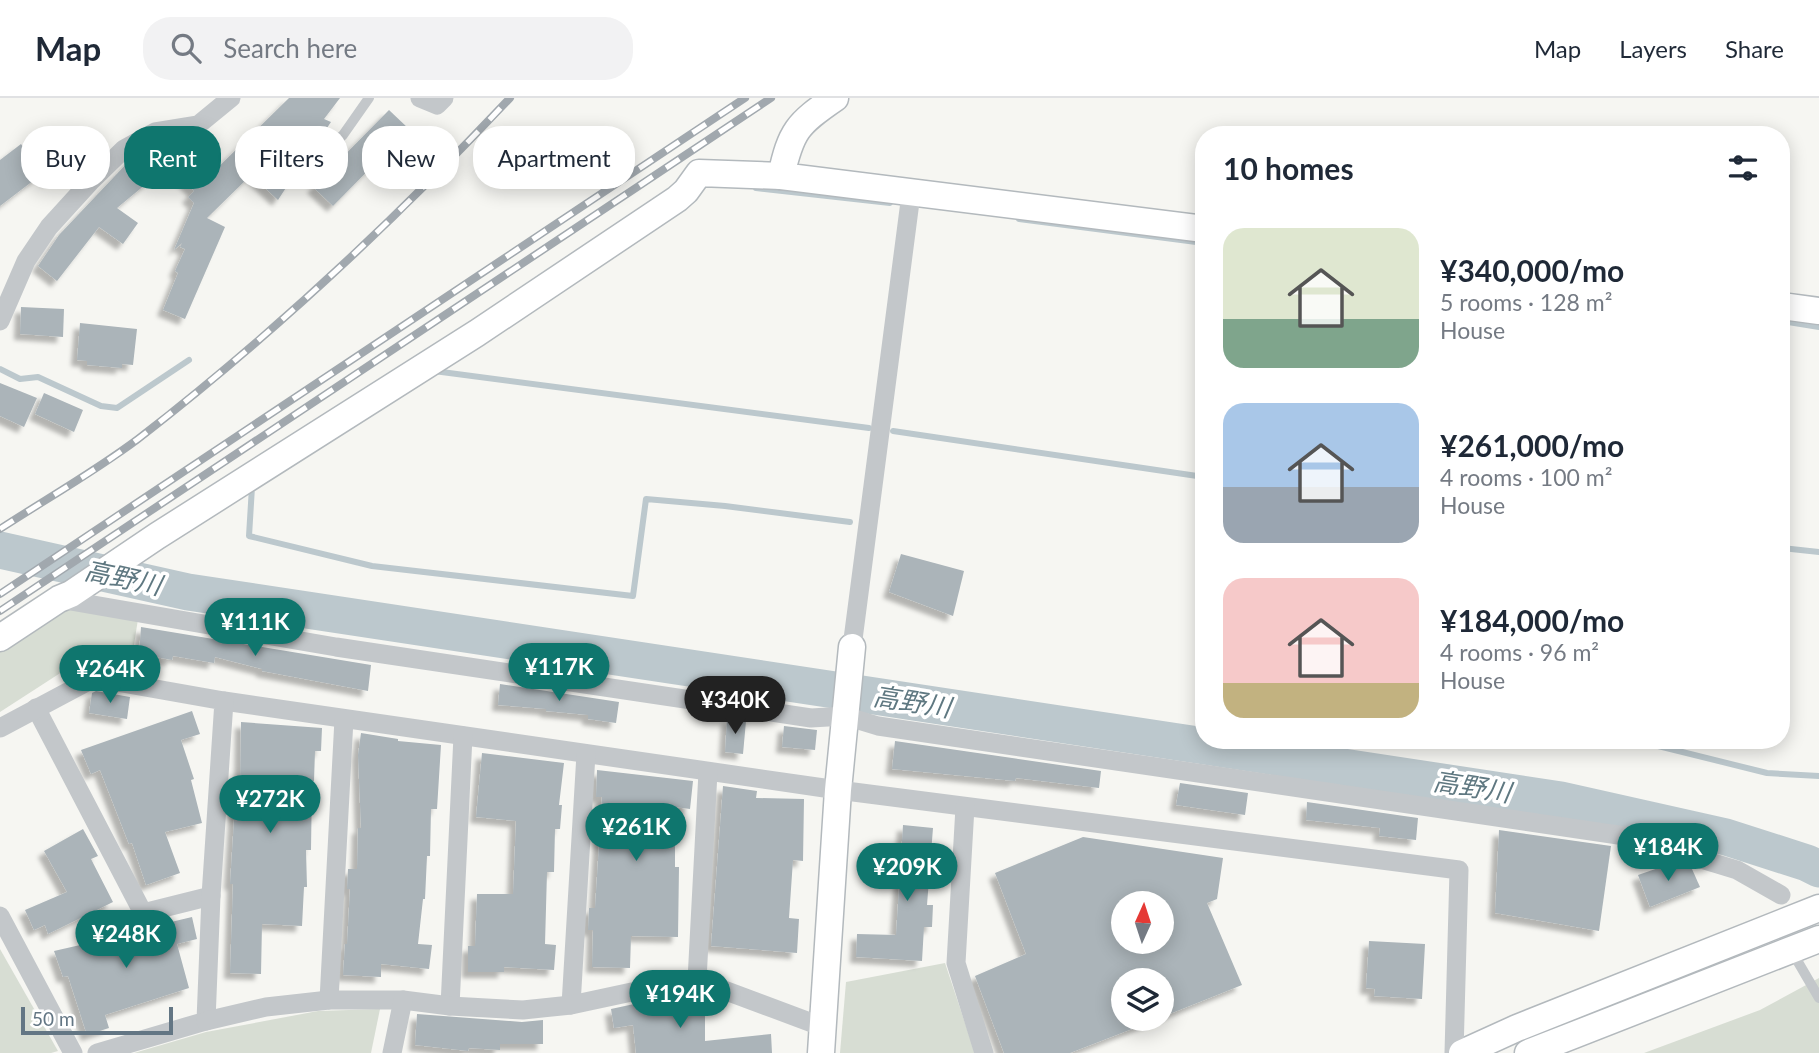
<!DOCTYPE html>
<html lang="en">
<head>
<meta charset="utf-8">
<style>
	:root { --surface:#fff; --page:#f2f2f3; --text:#1f2937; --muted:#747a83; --line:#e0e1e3; --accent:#0f766e }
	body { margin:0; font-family:Lato,"Noto Sans JP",sans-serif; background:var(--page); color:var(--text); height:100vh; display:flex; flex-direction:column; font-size:26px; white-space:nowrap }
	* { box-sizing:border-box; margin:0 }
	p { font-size:23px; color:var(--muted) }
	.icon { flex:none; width:38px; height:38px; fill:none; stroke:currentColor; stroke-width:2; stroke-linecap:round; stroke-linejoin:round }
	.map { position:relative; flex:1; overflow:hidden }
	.drawer { position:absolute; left:1195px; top:28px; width:595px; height:623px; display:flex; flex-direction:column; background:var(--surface); border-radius:28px; box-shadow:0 4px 18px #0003 }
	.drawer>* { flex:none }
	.guide { position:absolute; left:21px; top:28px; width:665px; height:63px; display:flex; gap:14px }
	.needle { width:46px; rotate:3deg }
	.buttons { position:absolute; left:1111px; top:793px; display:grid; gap:14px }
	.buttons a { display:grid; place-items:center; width:63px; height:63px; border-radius:50%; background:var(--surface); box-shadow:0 4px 18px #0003; font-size:35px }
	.scale { position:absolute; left:21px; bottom:18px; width:152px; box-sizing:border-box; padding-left:7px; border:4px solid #637684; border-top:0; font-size:19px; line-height:24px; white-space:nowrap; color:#637684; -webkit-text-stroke:5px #fff; paint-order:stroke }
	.price { position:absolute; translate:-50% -60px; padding:0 16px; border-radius:24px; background:var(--accent); color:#fff; font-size:23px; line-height:46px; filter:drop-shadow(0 2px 4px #0008) }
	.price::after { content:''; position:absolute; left:50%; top:42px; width:21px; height:16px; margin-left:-10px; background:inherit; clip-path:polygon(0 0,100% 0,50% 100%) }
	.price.current { background:#222; color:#fff }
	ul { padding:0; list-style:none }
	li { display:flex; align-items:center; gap:21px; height:175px; padding:0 28px }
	li span { display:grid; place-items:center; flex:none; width:196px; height:140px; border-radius:21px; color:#555 }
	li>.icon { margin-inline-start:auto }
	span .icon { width:84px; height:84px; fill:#fffc; stroke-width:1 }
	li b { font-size:30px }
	h2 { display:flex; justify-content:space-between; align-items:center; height:84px; padding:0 28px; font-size:30px }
	.pill { padding:0 24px; border-radius:28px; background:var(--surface); box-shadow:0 4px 18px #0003; font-size:24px; line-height:63px }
	.pill.current { background:var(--accent); color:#fff }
	header { display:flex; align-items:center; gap:42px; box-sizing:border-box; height:98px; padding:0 35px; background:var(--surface); border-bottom:2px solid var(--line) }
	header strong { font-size:33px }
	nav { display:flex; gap:38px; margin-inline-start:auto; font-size:24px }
	.search { width:490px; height:63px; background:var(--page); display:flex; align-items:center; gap:18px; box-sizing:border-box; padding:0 24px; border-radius:28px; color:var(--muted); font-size:26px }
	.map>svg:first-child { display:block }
</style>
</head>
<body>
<header>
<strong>Map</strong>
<div class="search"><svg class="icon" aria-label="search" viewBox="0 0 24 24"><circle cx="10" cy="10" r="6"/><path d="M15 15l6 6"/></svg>Search here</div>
<nav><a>Map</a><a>Layers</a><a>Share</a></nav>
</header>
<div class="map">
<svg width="1819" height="955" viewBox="0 0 1819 955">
	<defs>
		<filter id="shadow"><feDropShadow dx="-6" dy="6" stdDeviation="2" flood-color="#0004"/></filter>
	</defs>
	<rect width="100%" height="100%" fill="#f6f6f2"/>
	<!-- green -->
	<g fill="#d7ddd3">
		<path d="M60 508 138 521 131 566 82 561 0 614V549Z"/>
		<path d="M0 851 58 953 51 955H0Z"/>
		<path d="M945 865 975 955H840L846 884Z"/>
		<path d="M1819 880V955H1644L1760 912Z"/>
		<path d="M380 911 371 955H134L206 934 318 913Z"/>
	</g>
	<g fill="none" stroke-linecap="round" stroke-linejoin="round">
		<!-- stream -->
		<g stroke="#bcc8cd" stroke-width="6">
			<path d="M756 90 890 105"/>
			<path d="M1019 121 1204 145"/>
			<path d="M1782 223 1819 229"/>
			<path d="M0 271 20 281 38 279 101 308 117 310 189 262"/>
			<path d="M434 273 869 330"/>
			<path d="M893 333 1204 379"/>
			<path d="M252 389 249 438 372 468 633 498 646 401 725 408 850 424"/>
			<path d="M1782 450 1819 454"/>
			<path d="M1634 642 1767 675 1819 678"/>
		</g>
		<!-- river -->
		<path stroke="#bcc8cd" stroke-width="37" d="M0 452 188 494 1561 702 1726 739 1807 765 1819 771"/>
	</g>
	<!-- building -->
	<g fill="#abb4b9" fill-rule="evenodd" filter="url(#shadow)">
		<path d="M289 0H340L324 21 331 24 314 49 294 37 269 62 291 82 278 102 251 77 207 120 225 129 185 221 163 212 178 175 175 173 185 151 180 149 182 145 174 152 194 105 188 99 194 93 169 67 117 110 138 125 123 146 99 129 57 183 38 168 59 137 131 61 159 46 171 44 205 82Z"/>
		<path d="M389 12 409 31 333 108 313 89Z"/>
		<path d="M59 28 82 58 48 83 42 76 0 108V62L21 46 26 53Z"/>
		<path d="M21 209 64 211 63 239 20 236Z"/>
		<path d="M80 225 137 231 133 267 122 266V270L87 267V263L77 262Z"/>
		<path d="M0 285 37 300 24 329 0 318Z"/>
		<path d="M44 295 83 312 74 334 35 316Z"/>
		<path d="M901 456 964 473 953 518 889 494Z"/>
		<path d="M141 529 371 567 368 593 262 573V571L215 559 214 565 173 558 172 562 139 556Z"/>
		<path d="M500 586 619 604 616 625 588 621V617L546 613V611L498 607Z"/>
		<path d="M96 593 130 599 127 621 89 615 92 595Z"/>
		<path d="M192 613 200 636 181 642 194 681 191 682 202 725 165 734 180 775 146 787 132 745 129 746 100 672 91 676 81 652Z"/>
		<path d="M727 620 746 623 743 656 725 654Z"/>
		<path d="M241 624 322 630 321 653H315L314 683H312L311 752H306L307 789H304L302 828 262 826 261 876 230 875 233 786H230L236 690H240Z"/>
		<path d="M784 628 817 632 815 652 782 649Z"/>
		<path d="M361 635 398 641V643L441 647 437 711H431L430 758H427L425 801H423L418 846 432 847 429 871 381 866V879L343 877 345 846H347L350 791H347L348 771H357L358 730H361L358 657Z"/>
		<path d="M895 643 1101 673 1099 690 1016 680 1015 683 892 671Z"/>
		<path d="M482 655 564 665 559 707H562L560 731H555L554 774H547L545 846 556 847 554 872 504 869V874H468V848H475L477 796H513L516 723 476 719Z"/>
		<path d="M597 672 693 683 690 711 675 709V769H679L678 839 631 838 630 870 592 869 593 832H588L589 810H595L602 699H596Z"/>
		<path d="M1180 685 1248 695 1245 717 1176 707Z"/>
		<path d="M723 688 757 693 756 700 804 701 803 763 793 762 789 820 799 821 797 855 711 848Z"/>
		<path d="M1307 704 1418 720 1416 742 1379 738 1380 730 1306 722Z"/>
		<path d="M903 727 933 730 927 807H933L932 829H924L922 863 856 859 857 836 896 837Z"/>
		<path d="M83 731 98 758 91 761 113 804 48 836 45 827 34 832 25 812 67 794 44 753Z"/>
		<path d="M1499 732 1611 748 1599 833 1495 815Z"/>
		<path d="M1083 739 1223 760 1217 801 1207 805 1242 887 1162 919V882H1124V920L1155 922 1070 955H1004L975 878 1026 856 995 775ZM1124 805H1162V844H1124Z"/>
		<path d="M1673 765 1692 771 1700 789 1650 809 1638 777Z"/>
		<path d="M192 819 197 841 177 846 189 890 105 917 109 930 87 937 68 878 63 879 54 853 146 832V830Z"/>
		<path d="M1369 843 1425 846 1422 901 1374 898 1375 891 1366 890Z"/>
		<path d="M648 903 705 905V943L771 936 772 955H636L633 927 614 930 611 911Z"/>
		<path d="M417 916 522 924 543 922V946H500V952L469 950 468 953 415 947Z"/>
	</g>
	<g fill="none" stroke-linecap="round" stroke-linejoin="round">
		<!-- secondary casing -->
		<g stroke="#b3b9bd" stroke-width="29">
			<g id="secondary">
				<path d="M835 0C797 26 791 33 781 78L1204 131"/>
				<path d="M1782 208 1819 213"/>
				<path d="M0 540 59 501 71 496 157 438 477 235 677 101 686 93 699 75 781 78"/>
				<path d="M821 955 838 692 852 549"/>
				<path d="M1462 955 1517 930 1819 810"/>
				<path d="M1528 955 1819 841"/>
			</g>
		</g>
		<!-- lane -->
		<g stroke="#c3c7ca" stroke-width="10">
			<path d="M300 76 343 37 369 0"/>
			<path d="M1791 852 1819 900"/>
		</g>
		<!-- street -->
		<g stroke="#c3c7ca" stroke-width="19">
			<path d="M420 0 437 7 444 0"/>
			<path d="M0 223 26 163 49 129 90 84 124 51 155 34 198 27 231 0"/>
			<path d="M59 501 336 549 811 620 845 618 878 628 1625 738 1737 772 1781 797"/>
			<path d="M852 549 911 96"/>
			<path d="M224 603 838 692 1459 772 1454 955"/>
			<path d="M36 610 143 815 211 798"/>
			<path d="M0 630 94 580 224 603 211 798 206 923 97 955"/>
			<path d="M965 709 956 865 984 955"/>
			<path d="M0 818 73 955"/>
			<path d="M697 882 708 674"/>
			<path d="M329 902 344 621"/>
			<path d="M571 907 586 656"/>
			<path d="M450 908 463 638"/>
			<path d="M206 923 266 909 329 902H403L450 908 523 912 571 907 683 883 697 882 823 929"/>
			<path d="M392 955 403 902"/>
		</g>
		<!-- secondary -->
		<use href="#secondary" stroke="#fff" stroke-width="26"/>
		<!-- rail casing -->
		<g stroke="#a1a8ae" stroke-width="8">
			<g id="rail">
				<path d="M0 431C46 401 94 374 138 341 270 239 396 121 510 0"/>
				<path d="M0 496 745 0"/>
				<path d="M0 513 771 0"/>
			</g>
		</g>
		<!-- rail -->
		<use href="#rail" stroke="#fff" stroke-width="5" stroke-dasharray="16" stroke-linecap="butt"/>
	</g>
	<g text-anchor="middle" stroke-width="7" stroke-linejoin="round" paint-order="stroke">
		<!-- water labels -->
		<g font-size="26" font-style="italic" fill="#5f7881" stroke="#fff">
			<text transform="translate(123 480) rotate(12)" y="9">高野川</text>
			<text transform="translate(912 604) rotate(9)" y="9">高野川</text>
			<text transform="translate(1472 689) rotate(9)" y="9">高野川</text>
		</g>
	</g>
</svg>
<div class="buttons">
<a><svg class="needle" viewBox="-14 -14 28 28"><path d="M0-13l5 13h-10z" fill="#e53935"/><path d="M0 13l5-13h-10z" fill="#747a83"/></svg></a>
<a><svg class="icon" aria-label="layers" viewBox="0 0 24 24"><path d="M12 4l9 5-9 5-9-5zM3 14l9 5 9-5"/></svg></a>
</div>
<div class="scale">50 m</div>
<b class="price" style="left:255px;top:560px">¥111K</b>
<b class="price" style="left:559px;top:605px">¥117K</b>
<b class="price" style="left:110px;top:607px">¥264K</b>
<b class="price current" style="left:735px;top:638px">¥340K</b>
<b class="price" style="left:270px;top:737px">¥272K</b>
<b class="price" style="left:636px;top:765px">¥261K</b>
<b class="price" style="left:1668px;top:785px">¥184K</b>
<b class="price" style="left:907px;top:805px">¥209K</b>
<b class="price" style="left:126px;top:872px">¥248K</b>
<b class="price" style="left:680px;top:932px">¥194K</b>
<div class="guide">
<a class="pill">Buy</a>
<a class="pill current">Rent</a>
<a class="pill">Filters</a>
<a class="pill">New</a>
<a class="pill">Apartment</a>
</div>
<section class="drawer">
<h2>10 homes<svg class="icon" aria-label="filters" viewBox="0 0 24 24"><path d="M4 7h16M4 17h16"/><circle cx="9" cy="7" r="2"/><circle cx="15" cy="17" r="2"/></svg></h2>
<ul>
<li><span style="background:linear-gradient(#dfe7d0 65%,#7fa58c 0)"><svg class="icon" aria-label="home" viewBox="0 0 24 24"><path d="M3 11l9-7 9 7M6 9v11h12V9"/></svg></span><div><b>¥340,000/mo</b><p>5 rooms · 128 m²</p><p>House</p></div></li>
<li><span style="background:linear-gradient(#a9c7e8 60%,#9aa5b1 0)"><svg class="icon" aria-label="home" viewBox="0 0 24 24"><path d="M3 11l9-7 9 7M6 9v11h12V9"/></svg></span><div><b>¥261,000/mo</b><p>4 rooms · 100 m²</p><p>House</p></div></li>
<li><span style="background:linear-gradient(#f6c9c9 75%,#c2b280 0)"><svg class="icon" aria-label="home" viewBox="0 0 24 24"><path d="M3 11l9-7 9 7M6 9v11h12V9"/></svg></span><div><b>¥184,000/mo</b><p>4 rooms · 96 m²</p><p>House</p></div></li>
</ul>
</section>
</div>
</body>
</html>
